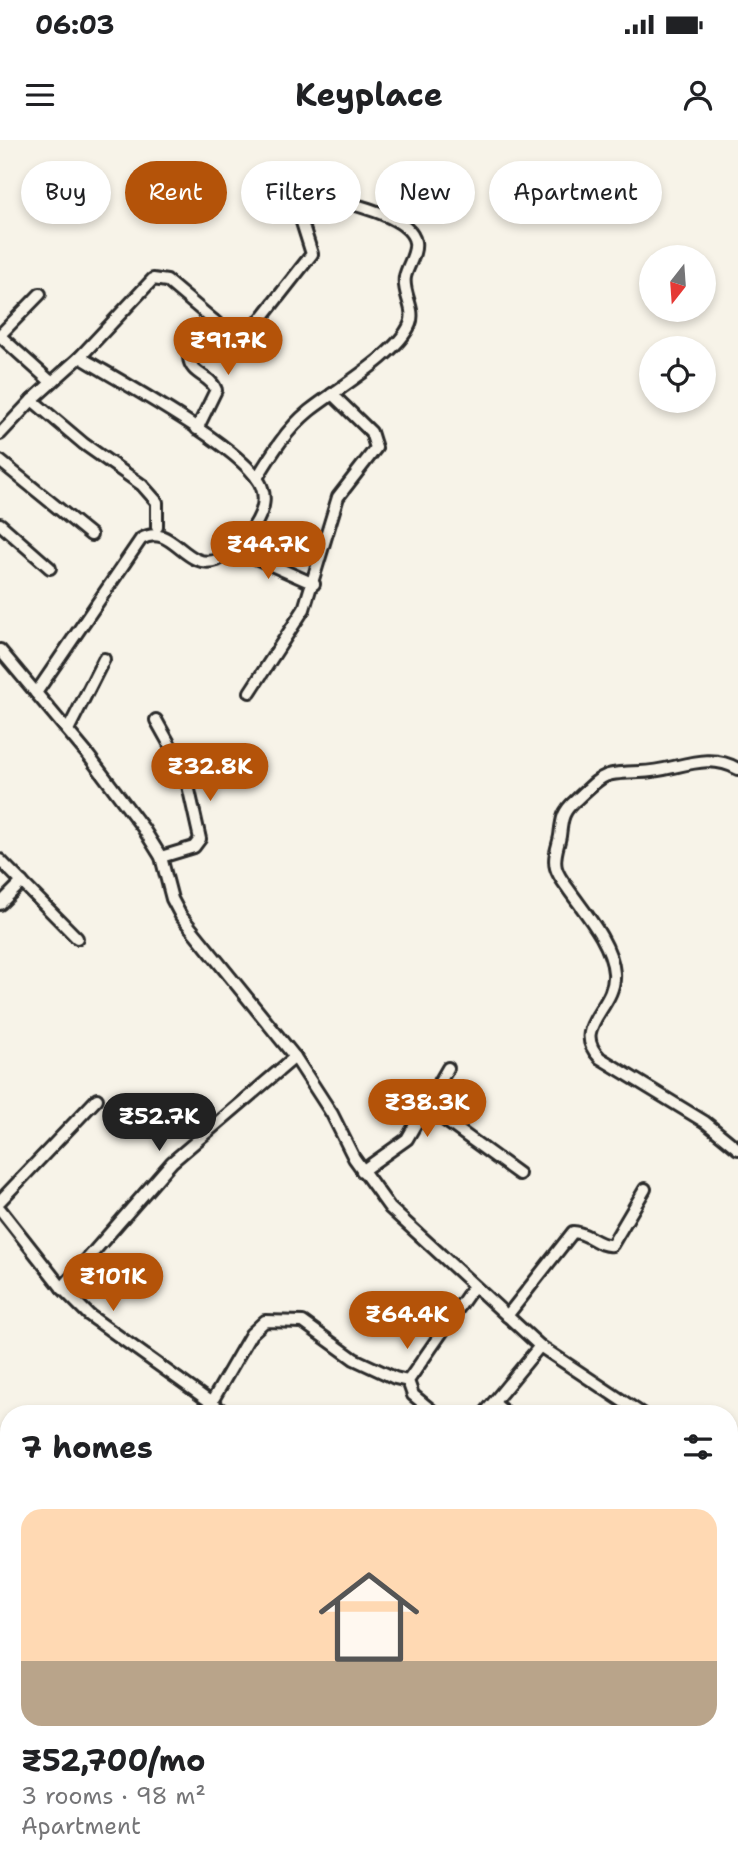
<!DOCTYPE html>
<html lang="en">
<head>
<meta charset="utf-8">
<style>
	:root { --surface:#fff; --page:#f6f6f6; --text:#202124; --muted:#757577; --accent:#b45309 }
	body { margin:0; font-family:"Shantell Sans",sans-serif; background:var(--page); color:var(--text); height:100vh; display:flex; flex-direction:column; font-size:26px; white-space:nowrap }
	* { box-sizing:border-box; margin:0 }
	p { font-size:23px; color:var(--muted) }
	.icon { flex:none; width:38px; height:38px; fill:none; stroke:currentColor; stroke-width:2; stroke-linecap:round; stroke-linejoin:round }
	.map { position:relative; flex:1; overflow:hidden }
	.drawer { position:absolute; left:0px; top:1265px; width:738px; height:471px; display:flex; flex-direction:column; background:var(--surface); border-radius:28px 28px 0 0; box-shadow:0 4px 10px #0003 }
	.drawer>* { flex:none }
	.guide { position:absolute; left:21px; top:21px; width:696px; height:63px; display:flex; gap:14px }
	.needle { width:46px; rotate:197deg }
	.tools { position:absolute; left:639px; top:105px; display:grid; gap:14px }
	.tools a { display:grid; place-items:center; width:77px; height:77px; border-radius:50%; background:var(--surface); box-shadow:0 4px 10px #0003; font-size:35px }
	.price { position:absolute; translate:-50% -60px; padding:0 16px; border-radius:24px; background:var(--accent); color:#fff; font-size:23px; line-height:46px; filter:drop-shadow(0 2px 4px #0008) }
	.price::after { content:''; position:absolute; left:50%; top:42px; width:21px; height:16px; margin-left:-10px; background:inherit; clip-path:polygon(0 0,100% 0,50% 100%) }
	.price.selected { background:#222; color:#fff }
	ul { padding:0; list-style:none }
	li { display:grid; align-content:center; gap:14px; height:371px; padding:0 21px }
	li span { display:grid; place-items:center; height:217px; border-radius:21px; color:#555 }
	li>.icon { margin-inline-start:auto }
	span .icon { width:126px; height:126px; fill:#fffc; stroke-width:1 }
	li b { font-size:30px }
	h2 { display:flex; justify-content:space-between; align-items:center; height:84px; padding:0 21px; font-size:30px }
	.tag { padding:0 24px; border-radius:32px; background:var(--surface); box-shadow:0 4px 10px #0003; font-size:24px; line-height:63px }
	.tag.selected { background:var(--accent); color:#fff }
	.status { display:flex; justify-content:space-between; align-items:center; height:49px; padding:0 35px; background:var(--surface); direction:ltr }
	.status svg { height:19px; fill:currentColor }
	header { display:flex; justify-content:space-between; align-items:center; height:91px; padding:0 21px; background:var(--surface); font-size:32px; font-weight:700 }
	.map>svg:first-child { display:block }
</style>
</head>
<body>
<div class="status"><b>06:03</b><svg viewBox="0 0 49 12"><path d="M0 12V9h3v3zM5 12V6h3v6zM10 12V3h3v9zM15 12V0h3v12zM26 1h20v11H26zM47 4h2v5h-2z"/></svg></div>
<header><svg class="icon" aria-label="menu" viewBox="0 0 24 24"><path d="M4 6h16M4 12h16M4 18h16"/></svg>Keyplace<svg class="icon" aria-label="person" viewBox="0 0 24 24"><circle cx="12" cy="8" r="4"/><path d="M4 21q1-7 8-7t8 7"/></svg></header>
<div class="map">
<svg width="738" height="1735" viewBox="0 0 738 1735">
	<rect width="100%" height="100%" fill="#f7f3e8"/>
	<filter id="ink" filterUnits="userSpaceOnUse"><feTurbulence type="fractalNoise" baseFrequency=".0143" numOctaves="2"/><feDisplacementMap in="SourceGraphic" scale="14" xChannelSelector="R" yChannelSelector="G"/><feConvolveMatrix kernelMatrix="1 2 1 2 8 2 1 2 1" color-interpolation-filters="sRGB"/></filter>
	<g filter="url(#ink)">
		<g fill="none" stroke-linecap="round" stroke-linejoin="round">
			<!-- street casing -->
			<g stroke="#2b2b2b" stroke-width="16">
				<g id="street">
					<path d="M0 195 40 154"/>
					<path d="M0 196 51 242"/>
					<path d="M32 260 84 304 142 345 157 362V387"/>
					<path d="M197 289 216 250C211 235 190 235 189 217L214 181"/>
					<path d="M0 294 32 260 80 217 153 139 167 141 232 196 246 198 312 114 300 76 308 55H318C342 62 410 74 415 102 417 114 407 126 405 137 402 153 416 169 410 184 398 214 335 250 309 271 287 289 272 313 257 338"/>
					<path d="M0 321 91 395"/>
					<path d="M0 384 50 428"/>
					<path d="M235 409 314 444"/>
					<path d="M0 510 88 615 143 688 161 717 172 759 181 776 295 917 332 974 354 1018 390 1068 540 1206 642 1274"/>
					<path d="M250 552 304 469 338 357 376 308 371 292 332 254"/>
					<path d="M36 553 141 399C172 381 185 432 217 420 232 413 244 402 253 388 261 376 267 362 262 348 251 311 116 239 80 217"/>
					<path d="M156 580 185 632 200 699 194 707 161 717"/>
					<path d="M68 590 104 519"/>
					<path d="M738 629C705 610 675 632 640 632 601 633 604 634 576 660 562 672 562 679 560 696 558 707 553 717 556 728 558 736 564 743 569 750 586 774 612 804 614 833 617 868 569 887 600 918L705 982 738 1009"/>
					<path d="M0 720 77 798"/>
					<path d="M0 764 22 742"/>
					<path d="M428 968 519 1034"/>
					<path d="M362 1031 407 999 448 928"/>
					<path d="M0 1061 97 959"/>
					<path d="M0 1069 62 1148 89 1175 227 1274"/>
					<path d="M62 1148 172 1022 295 917"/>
					<path d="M507 1176 573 1092C588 1092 598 1107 612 1105L645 1049"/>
					<path d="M211 1263 251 1194 265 1181 303 1182 354 1219 395 1238 408 1241"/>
					<path d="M494 1263 507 1274"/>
					<path d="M436 1274 413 1255 408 1241 474 1146"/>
					<path d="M484 1274 540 1206"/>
					<path d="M730 1335 738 1343"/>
					<path d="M730 1394 738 1399"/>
					<path d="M0 1478 9 1483"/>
					<path d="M730 1504 738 1505"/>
					<path d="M0 1700 9 1708"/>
					<path d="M0 1725 9 1726"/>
					<path d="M18 1727 40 1735"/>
					<path d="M363 1727 374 1735"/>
					<path d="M201 1735 208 1727"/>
					<path d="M726 1735 738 1729"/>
				</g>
			</g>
			<!-- street -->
			<use href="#street" stroke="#f7f3e8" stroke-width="10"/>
		</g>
	</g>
</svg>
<div class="tools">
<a><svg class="needle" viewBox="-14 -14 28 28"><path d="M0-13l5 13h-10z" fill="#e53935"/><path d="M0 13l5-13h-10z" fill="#757577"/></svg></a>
<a><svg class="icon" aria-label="locate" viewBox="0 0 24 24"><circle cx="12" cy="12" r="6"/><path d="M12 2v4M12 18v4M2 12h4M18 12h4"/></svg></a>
</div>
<b class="price" style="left:228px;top:237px">₹91.7K</b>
<b class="price" style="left:268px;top:441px">₹44.7K</b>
<b class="price" style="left:210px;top:663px">₹32.8K</b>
<b class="price" style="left:427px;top:999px">₹38.3K</b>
<b class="price selected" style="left:159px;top:1013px">₹52.7K</b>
<b class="price" style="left:113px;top:1173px">₹101K</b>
<b class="price" style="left:407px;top:1211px">₹64.4K</b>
<div class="guide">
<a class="tag">Buy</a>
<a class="tag selected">Rent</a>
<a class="tag">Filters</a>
<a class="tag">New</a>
<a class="tag">Apartment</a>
</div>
<section class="drawer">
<h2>7 homes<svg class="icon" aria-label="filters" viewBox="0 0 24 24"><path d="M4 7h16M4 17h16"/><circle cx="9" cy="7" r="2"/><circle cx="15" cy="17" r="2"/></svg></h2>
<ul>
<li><span style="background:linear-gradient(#ffd9b3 70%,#b9a48a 0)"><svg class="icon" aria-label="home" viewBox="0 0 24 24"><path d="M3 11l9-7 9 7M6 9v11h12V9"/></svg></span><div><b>₹52,700/mo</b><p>3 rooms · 98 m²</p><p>Apartment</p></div></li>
</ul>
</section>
</div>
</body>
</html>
